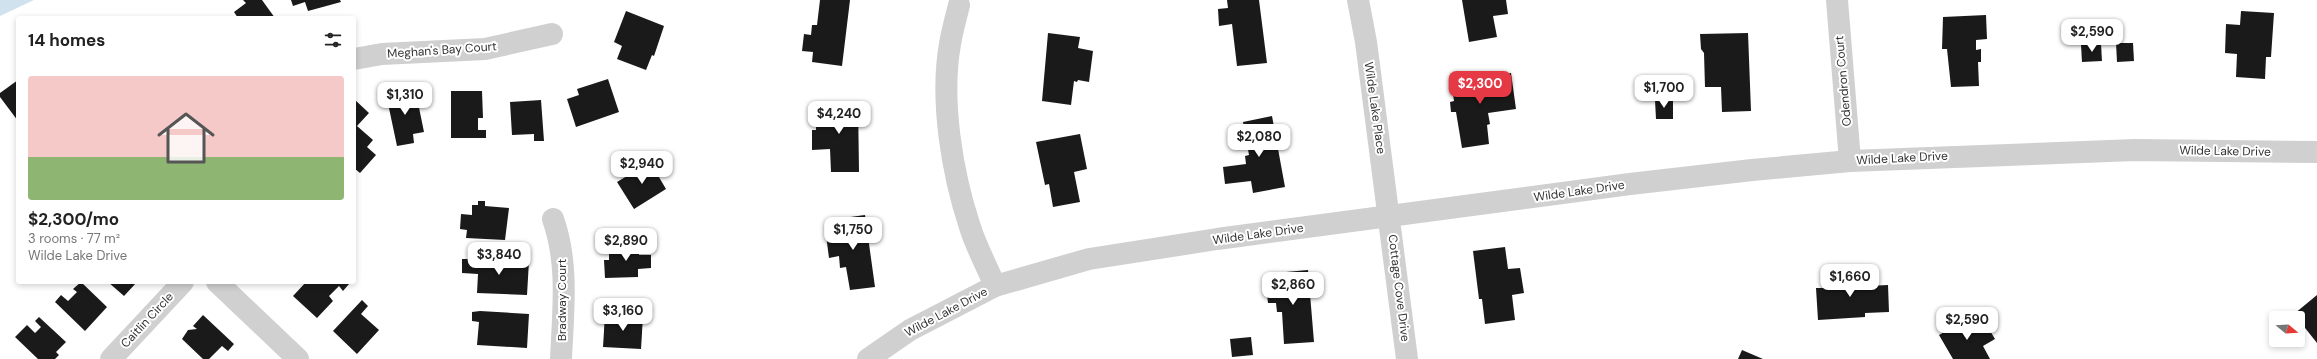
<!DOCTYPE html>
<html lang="en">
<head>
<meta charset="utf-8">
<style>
	:root { --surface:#fff; --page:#f2f2f2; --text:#222; --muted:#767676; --line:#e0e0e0; --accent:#e63946 }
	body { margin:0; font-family:"DM Sans",sans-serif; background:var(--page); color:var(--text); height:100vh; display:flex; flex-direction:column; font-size:15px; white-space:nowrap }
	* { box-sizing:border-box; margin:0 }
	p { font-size:13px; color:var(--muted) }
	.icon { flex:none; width:22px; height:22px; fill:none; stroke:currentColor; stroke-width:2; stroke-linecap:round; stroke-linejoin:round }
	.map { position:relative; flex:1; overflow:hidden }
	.drawer { position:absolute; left:16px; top:16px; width:340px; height:268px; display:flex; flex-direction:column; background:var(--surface); border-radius:4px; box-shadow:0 2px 6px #0003 }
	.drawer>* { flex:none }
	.needle { width:26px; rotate:108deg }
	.buttons { position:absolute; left:2269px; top:311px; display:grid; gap:8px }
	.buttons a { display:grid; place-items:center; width:36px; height:36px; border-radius:4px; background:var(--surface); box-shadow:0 2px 6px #0003; font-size:20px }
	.price { position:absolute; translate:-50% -34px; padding:0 9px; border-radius:8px; background:#fff; color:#222; font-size:13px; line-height:26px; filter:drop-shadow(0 1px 2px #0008) }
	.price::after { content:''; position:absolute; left:50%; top:24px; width:12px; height:9px; margin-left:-6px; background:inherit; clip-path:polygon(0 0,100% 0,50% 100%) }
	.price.active { background:var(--accent); color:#fff }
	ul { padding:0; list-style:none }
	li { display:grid; align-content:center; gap:8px; height:212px; padding:0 12px }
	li+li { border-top:1px solid var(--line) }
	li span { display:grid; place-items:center; height:124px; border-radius:4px; color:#555 }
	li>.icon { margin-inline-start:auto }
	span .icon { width:72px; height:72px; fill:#fffc; stroke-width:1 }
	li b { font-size:17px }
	h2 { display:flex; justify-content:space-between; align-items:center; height:48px; padding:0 12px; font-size:17px }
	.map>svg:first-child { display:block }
</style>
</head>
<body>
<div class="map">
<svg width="2317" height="359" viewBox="0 0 2317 359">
	<rect width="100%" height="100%" fill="#fff"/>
	<!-- water -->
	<path fill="#cfe2ee" d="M0 0H34L0 16Z"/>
	<!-- building -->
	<g fill="#1a1a1a">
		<path d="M243 0H262L275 18H238L234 12 246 3Z"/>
		<path d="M291 0H340L341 2 308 11 305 2 293 6Z"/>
		<path d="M820 0H850L842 66 812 62 813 52 802 51 804 34 811 35 812 25H817Z"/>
		<path d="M1227 0H1259L1267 63 1237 66 1232 24 1219 26 1218 9 1228 8Z"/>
		<path d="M1462 0H1506L1508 14 1493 16 1497 37 1469 42Z"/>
		<path d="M626 11 664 26 654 56 652 55 646 70 617 59 622 46 614 42Z"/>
		<path d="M2241 11 2274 13 2271 57H2266L2265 79 2236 77 2237 54 2225 53 2226 24 2240 25Z"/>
		<path d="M1986 15 1987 39 1976 40V50L1981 49V62H1978L1979 86 1951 87 1947 49H1942L1943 17Z"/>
		<path d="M1048 33 1080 37 1078 48 1093 51 1089 82 1078 80 1077 82 1074 81 1071 105 1042 101Z"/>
		<path d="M1748 33 1751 111 1722 112 1721 87H1705L1704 53 1701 49 1700 34Z"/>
		<path d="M2116 43H2133L2134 61 2117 62Z"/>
		<path d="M2101 44 2102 61 2082 62 2081 45Z"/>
		<path d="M1511 73 1516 109 1488 113 1490 124 1487 125 1489 144 1462 148 1456 112H1451L1450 102 1454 101 1451 81Z"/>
		<path d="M608 79 619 112 576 127 567 99 579 95 577 89Z"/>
		<path d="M18 80V121L0 97V93Z"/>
		<path d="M415 88 424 132 413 134 414 143 397 146 386 94Z"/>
		<path d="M451 91H482L483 118H478V130H486V138H451Z"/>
		<path d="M354 99 369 113 357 126 373 140 367 147 376 155 360 173 354 168Z"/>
		<path d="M1673 99V119H1656L1655 100Z"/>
		<path d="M541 100 544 141H534V134L512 135 510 102Z"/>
		<path d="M858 101 859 172H831L830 149 812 150V130H816V114L826 113V102Z"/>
		<path d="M1272 116 1285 187 1253 193 1251 181 1225 184 1223 167 1246 164 1245 156 1249 155 1243 122Z"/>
		<path d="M1080 134 1087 169 1074 172 1080 202 1053 207 1049 184 1045 185 1036 142Z"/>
		<path d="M657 158 660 162 653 167 666 189 634 209 617 182Z"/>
		<path d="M478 201H485V206L509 208 505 240 466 238 467 230 460 229 461 214 472 215V205H478Z"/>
		<path d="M865 215 875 287 850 290 846 267 840 268 839 256 829 258 826 235 838 234 836 219Z"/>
		<path d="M639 246V255H651V268L638 269V277L605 278 604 260H609V247Z"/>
		<path d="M1505 247 1508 269 1520 268 1524 293 1512 295 1515 320 1485 324 1482 299H1479L1473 251Z"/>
		<path d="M462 259H490V267H503V260L529 261 527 295 477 293 478 274 462 273Z"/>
		<path d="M1308 270 1314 342 1284 344 1282 312H1277L1276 303H1268L1266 286H1276L1275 273Z"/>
		<path d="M1853 270V283H1868V286L1888 285 1889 312 1865 313V317L1818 320 1816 288H1829L1828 271Z"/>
		<path d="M81 282 107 307 85 331 55 302 61 295 68 301 77 292 73 289Z"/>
		<path d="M108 282H137L124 296Z"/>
		<path d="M306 282H346L349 284 343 291 339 286 329 296 333 301 317 318 293 296Z"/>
		<path d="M2317 295V343L2294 314Z"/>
		<path d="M362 300 368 306 361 314 379 330 357 354 333 331Z"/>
		<path d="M480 311 529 314 527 348 477 345 479 322 472 321V312Z"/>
		<path d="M605 314 643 316 641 349 603 347Z"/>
		<path d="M203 315 234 344 228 351 222 346 209 359H203L182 339 188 330 197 329 193 326Z"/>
		<path d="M39 317 66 342 56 352 59 355 55 359H38L15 337 27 325 35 333 41 327 35 321Z"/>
		<path d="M1969 318 1976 330 1986 324 1995 339 1983 346 1990 359H1953L1939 335Z"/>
		<path d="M1251 337 1253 355 1232 357 1230 339Z"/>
		<path d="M1742 350 1763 359H1738Z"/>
	</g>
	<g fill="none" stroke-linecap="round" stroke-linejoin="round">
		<!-- street -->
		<g stroke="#d0d0d0" stroke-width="22">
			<path d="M1358 0 1366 42 1407 359"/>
			<path d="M1837 0 1850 161"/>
			<path d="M959 5C956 18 952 31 950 44 940 100 952 173 970 227 976 247 987 266 995 286"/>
			<path d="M354 59 382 54 485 49 552 34"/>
			<path d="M553 219C569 264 563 312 561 359"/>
			<path d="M217 282 298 359"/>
			<path d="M111 359 183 282"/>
			<path d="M868 359 910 330 995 286 1089 259 1217 239 1630 184 1752 170 1850 161 2135 150 2317 152"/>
		</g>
	</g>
	<g text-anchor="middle" stroke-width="4" stroke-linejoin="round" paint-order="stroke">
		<!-- street labels -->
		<g font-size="12" fill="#333" stroke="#fff">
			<text transform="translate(442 50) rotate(-4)" y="4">Meghan's Bay Court</text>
			<text transform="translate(1843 81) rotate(-95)" y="4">Odendron Court</text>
			<text transform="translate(1375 108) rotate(82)" y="4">Wilde Lake Place</text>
			<text transform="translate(2225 151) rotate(1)" y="4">Wilde Lake Drive</text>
			<text transform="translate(1902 158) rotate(-3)" y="4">Wilde Lake Drive</text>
			<text transform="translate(1579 191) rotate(-8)" y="4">Wilde Lake Drive</text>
			<text transform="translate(1258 234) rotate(-8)" y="4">Wilde Lake Drive</text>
			<text transform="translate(1399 288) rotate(83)" y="4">Cottage Cove Drive</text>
			<text transform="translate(562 300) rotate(-90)" y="4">Bradway Court</text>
			<text transform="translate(946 312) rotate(-28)" y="4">Wilde Lake Drive</text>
			<text transform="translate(147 320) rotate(-47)" y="4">Caitlin Circle</text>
		</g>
	</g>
</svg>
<div class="buttons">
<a><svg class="needle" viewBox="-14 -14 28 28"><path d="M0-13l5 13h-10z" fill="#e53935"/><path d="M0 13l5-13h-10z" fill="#767676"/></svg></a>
</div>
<b class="price" style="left:2092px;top:53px">$2,590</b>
<b class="price active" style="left:1480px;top:105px">$2,300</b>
<b class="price" style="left:1664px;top:109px">$1,700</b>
<b class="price" style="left:405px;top:116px">$1,310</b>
<b class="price" style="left:839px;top:135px">$4,240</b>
<b class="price" style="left:1259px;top:158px">$2,080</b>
<b class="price" style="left:642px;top:185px">$2,940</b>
<b class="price" style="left:853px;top:251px">$1,750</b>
<b class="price" style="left:626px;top:262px">$2,890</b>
<b class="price" style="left:499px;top:276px">$3,840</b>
<b class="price" style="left:1850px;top:298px">$1,660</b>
<b class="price" style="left:1293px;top:306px">$2,860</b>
<b class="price" style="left:623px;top:332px">$3,160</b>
<b class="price" style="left:1967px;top:341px">$2,590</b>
<section class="drawer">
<h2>14 homes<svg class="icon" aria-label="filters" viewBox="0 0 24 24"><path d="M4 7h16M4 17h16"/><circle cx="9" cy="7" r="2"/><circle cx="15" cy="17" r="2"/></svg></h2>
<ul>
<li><span style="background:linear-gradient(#f6c9c9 65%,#8fb573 0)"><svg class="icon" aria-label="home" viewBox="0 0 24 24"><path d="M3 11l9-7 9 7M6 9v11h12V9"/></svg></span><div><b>$2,300/mo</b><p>3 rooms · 77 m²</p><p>Wilde Lake Drive</p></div></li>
</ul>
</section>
</div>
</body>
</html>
